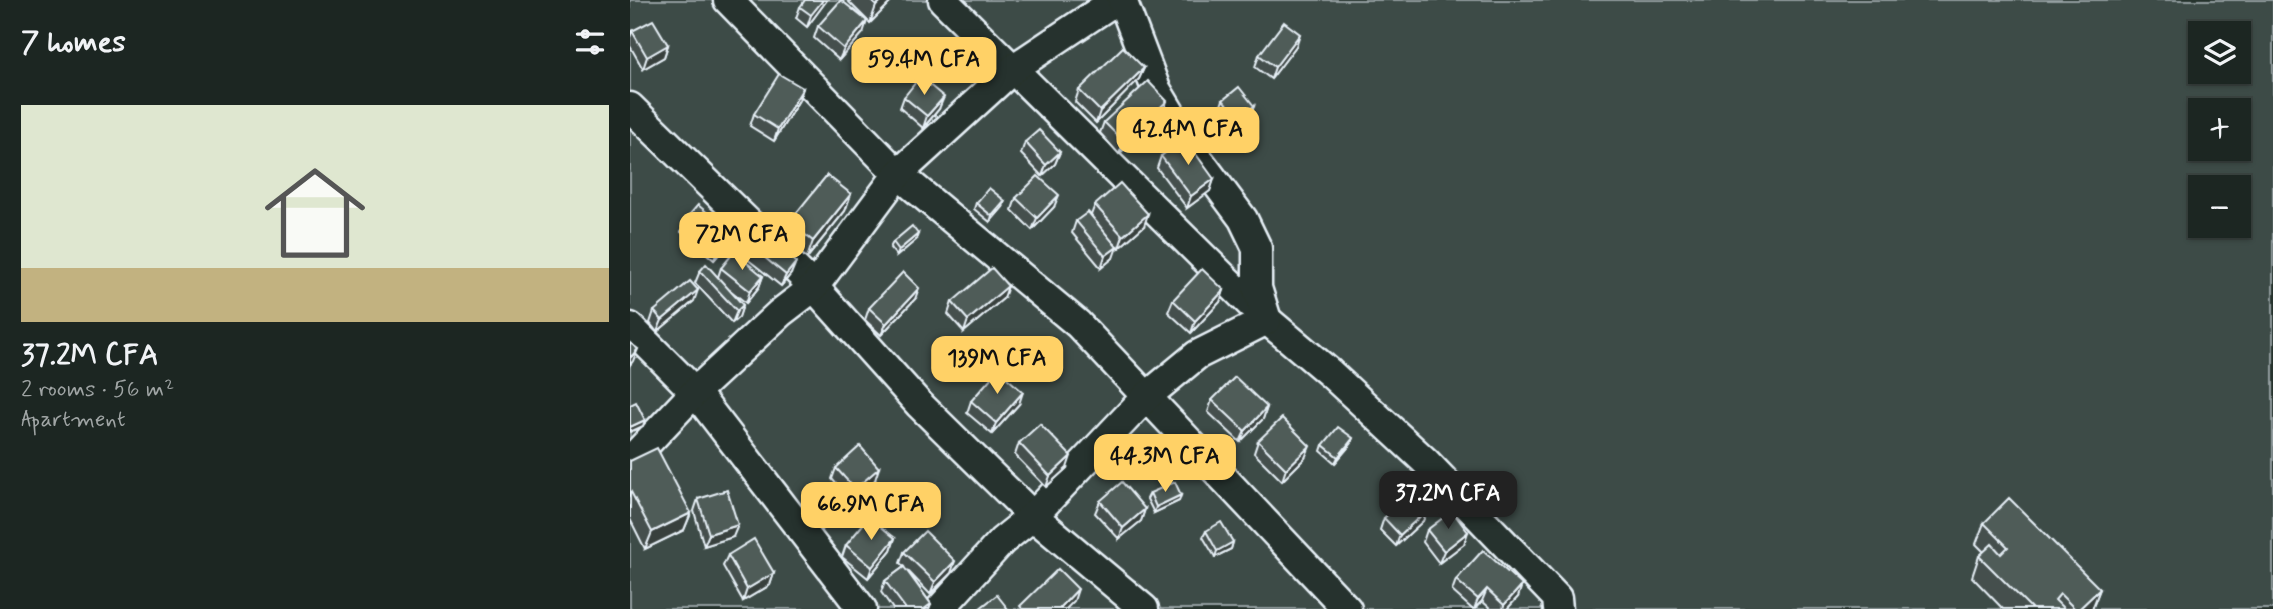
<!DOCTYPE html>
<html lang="en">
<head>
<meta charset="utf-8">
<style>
	:root { --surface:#1c2622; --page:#252e2a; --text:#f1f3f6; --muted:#a0a5a5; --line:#3a4340; --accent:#ffd166 }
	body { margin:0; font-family:Mynerve,sans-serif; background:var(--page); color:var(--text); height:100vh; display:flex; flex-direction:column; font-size:26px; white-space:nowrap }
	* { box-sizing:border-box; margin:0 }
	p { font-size:23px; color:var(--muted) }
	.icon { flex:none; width:38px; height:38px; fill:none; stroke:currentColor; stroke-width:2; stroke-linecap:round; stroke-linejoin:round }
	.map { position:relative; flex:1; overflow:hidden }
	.details { display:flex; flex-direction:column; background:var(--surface); width:630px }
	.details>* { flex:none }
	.buttons { position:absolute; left:1558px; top:21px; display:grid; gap:14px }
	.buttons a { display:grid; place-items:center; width:63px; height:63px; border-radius:0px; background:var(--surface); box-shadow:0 2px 5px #0004,0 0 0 2px var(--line); font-size:35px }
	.price { position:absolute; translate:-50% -60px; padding:0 16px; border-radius:14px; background:var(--accent); color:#111; font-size:23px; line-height:46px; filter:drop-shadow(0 2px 4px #0008) }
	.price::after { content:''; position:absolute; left:50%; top:42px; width:21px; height:16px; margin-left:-10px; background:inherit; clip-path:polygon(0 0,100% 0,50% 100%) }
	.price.selected { background:#222; color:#fff }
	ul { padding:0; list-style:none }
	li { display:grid; align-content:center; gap:14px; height:371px; padding:0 21px }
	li+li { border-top:2px solid var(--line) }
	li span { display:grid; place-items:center; height:217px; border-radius:0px; color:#555 }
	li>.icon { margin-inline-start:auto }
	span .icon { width:126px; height:126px; fill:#fffc; stroke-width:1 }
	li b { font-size:30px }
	h2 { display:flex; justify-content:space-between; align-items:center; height:84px; padding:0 21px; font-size:30px }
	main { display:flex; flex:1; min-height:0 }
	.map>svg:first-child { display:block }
</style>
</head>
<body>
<main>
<section class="details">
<h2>7 homes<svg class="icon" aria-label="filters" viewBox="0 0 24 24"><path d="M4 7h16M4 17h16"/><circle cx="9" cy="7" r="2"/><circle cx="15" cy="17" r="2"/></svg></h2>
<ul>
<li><span style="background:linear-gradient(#dfe7d0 75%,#c2b280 0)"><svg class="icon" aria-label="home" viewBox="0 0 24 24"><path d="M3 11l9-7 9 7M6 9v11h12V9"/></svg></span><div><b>37.2M CFA</b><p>2 rooms · 56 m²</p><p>Apartment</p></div></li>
</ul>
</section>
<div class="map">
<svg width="1643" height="609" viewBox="0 0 1643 609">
	<rect width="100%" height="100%" fill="#26332d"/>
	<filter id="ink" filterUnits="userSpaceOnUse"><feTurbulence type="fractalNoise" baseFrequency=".0143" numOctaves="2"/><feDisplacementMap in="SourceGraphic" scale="14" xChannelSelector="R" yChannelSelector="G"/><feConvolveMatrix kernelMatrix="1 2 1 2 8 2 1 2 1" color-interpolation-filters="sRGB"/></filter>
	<g filter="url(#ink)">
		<!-- green -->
		<path fill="#3e4b47" stroke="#939ea0" stroke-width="2" fill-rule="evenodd" d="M0 0H1643V609H0ZM1570 33H1608V72H1570ZM1570 110H1608V149H1570ZM1570 187H1608V226H1570Z"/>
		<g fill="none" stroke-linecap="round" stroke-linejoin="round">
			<!-- minor casing -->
			<g stroke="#e8f1f8" stroke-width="33">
				<g id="minor">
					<path d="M98 0 268 174 448 324 717 609"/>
					<path d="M313 0 637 320 700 373 795 461 927 598 928 609"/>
					<path d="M0 107 184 287 289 404 403 516 514 609"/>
					<path d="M0 327 65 392 232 609"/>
					<path d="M0 461 65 392 150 313 184 287 268 174 384 68 486 0"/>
					<path d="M310 609 372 541 403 516 516 397 567 355 637 320 627 288V248L613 219 566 156 526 89 492 0"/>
				</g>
			</g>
			<!-- minor -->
			<use href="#minor" stroke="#26332d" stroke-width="28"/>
		</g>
		<!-- wall -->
		<g fill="#454f4d" stroke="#e8f1f8" stroke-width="2">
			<path d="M197 0 177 27 166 18 170 7Z"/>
			<path d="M217 0H263L240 23Z"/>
			<path d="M188 26 233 33 209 60 184 38Z"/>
			<path d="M2 31 38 45 34 57 13 69 0 46V38Z"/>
			<path d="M666 46 641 79 625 67 629 55Z"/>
			<path d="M514 68 509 79 466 123 445 102 449 90Z"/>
			<path d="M173 88 169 100 144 141 120 126 124 114Z"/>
			<path d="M274 97 309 109 293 128 270 108Z"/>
			<path d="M593 100 624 106 620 117 603 130 589 111Z"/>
			<path d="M533 113 489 154 470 133 474 122Z"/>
			<path d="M395 142 430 152 425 164 412 176 391 154Z"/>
			<path d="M531 156 584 179 580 191 557 208 527 168Z"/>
			<path d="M221 194 215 211 177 258 153 239 159 222Z"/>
			<path d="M386 198 424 207 402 230 382 210Z"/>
			<path d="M346 203 373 207 360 222 344 209Z"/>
			<path d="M465 205 514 226 489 248 485 244 483 258 471 268 442 233 446 221 461 215Z"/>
			<path d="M55 220 102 233 97 245 84 260 51 232Z"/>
			<path d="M111 238 161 274 151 286 106 250Z"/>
			<path d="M286 240 267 256 260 248 263 242Z"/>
			<path d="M91 268 133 276 129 287 116 303 100 290 113 305 109 317 102 323 65 283 70 271 88 277Z"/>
			<path d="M594 290 590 302 561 333 538 312 543 300Z"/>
			<path d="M374 298 334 332 318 314 322 302Z"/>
			<path d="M285 299 251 335 235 320 239 308Z"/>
			<path d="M64 301 27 332 20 323 24 311Z"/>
			<path d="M582 400 637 407 633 419 610 442 578 412Z"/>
			<path d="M341 401 389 404 362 434 337 413Z"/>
			<path d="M628 441 675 458 652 481 624 453Z"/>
			<path d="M389 443 437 468 416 487 385 455Z"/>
			<path d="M721 444 705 463 691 451 693 445Z"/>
			<path d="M0 461 61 513 54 530 15 549 0 519Z"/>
			<path d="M206 468 245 480 221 501 202 479Z"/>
			<path d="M520 493 551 495 549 501 524 513 517 499Z"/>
			<path d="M68 499 103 537 74 546 64 511Z"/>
			<path d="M470 501 515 509 511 521 489 539 465 513Z"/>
			<path d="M797 510 793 521 766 546 750 530 754 518Z"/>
			<path d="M1354 523 1470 589 1462 609H1373L1342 577 1349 556 1354 552 1346 544Z"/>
			<path d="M797 530 834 544 809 563 793 542Z"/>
			<path d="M576 531 603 542 601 549 585 557 573 537Z"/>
			<path d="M265 538 261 550 238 578 212 557 216 545Z"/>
			<path d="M274 552 321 573 300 594 277 570 301 604 299 609H263L251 592 255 581 274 567 270 563Z"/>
			<path d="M98 555 144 573 140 585 113 601 93 566Z"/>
			<path d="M826 580 888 597 877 609H861L852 601 845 609H842L822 591Z"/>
		</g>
		<!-- shaded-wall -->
		<g fill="#38403e" stroke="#e8f1f8" stroke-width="2">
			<path d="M193 0H197L177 27 181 15Z"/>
			<path d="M252 0H263L240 23 246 6Z"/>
			<path d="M237 21 233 33 209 60 214 49Z"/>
			<path d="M670 34 666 46 641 79 645 67Z"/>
			<path d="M38 45 34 57 13 69 17 57Z"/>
			<path d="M514 68 509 79 466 123 470 111Z"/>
			<path d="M173 88 169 100 144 141 148 129Z"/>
			<path d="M314 97 309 109 293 128 297 116Z"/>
			<path d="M537 101 533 113 489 154 494 142Z"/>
			<path d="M624 106 620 117 603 130 608 118Z"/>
			<path d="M430 152 425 164 412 176 416 165Z"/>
			<path d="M584 179 580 191 557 208 561 196Z"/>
			<path d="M221 194 215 211 177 258 183 241Z"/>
			<path d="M429 195 424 207 402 230 407 218Z"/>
			<path d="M375 201 373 207 360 222 362 216Z"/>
			<path d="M518 214 514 226 489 248 493 236Z"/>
			<path d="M102 233 97 245 84 260 88 248Z"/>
			<path d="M288 234 286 240 267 256 269 250Z"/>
			<path d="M487 247 483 258 471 268 475 256Z"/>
			<path d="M166 262 161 274 151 286 156 275Z"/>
			<path d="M133 276 129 287 116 303 120 291Z"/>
			<path d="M378 286 374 298 334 332 338 320Z"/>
			<path d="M289 288 285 299 251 335 256 324Z"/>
			<path d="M68 290 64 301 27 332 32 320Z"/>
			<path d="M594 290 590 302 561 333 565 321Z"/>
			<path d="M113 305 109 317 102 323 107 311Z"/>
			<path d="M8 349 3 361 0 365V358Z"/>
			<path d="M393 392 389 404 362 434 366 423Z"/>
			<path d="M637 407 633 419 610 442 615 431Z"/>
			<path d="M15 420 13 426 0 432V427Z"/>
			<path d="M723 438 721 444 705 463 708 457Z"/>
			<path d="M680 446 675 458 652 481 656 469Z"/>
			<path d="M441 456 437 468 416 487 420 476Z"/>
			<path d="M249 468 245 480 221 501 225 489Z"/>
			<path d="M551 495 549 501 524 513 526 507Z"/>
			<path d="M515 509 511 521 489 539 493 528Z"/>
			<path d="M797 510 793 521 766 546 770 535Z"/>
			<path d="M61 513 54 530 15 549 22 532Z"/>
			<path d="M108 525 103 537 74 546 79 534Z"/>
			<path d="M838 532 834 544 809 563 814 551Z"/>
			<path d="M265 538 261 550 238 578 242 567Z"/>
			<path d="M603 542 601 549 585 557 587 551Z"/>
			<path d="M325 561 321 573 300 594 305 582Z"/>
			<path d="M144 573 140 585 113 601 117 589Z"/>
			<path d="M892 585 888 597 877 609H873L874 605Z"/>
			<path d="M448 589 444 601 436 609H429Z"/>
			<path d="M857 589 852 601 844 609 848 599Z"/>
			<path d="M1470 589 1462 609H1449Z"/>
		</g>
		<!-- building -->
		<g fill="#505c59" stroke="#e8f1f8" stroke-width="2">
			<path d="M175 0H193L181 15 170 7Z"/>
			<path d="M211 0 237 21 214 49 188 26Z"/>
			<path d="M241 0H252L246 6Z"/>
			<path d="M23 20 38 45 17 57 2 31Z"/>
			<path d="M654 22 670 34 645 67 629 55Z"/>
			<path d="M493 47 514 68 470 111 449 90Z"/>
			<path d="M149 74 173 88 148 129 124 114Z"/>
			<path d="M290 77 314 97 297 116 274 97Z"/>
			<path d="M518 81 537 101 494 142 474 122Z"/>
			<path d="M609 87 624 106 608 118 593 100Z"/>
			<path d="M409 130 430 152 416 165 395 142Z"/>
			<path d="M555 139 584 179 561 196 531 156Z"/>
			<path d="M197 175 221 194 183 241 159 222Z"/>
			<path d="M408 176 429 195 407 218 386 198Z"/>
			<path d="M490 183 518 214 493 236 465 205Z"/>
			<path d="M359 188 375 201 362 216 346 203Z"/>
			<path d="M68 205 102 233 88 248 55 220Z"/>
			<path d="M458 212 487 247 475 256 446 221Z"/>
			<path d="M121 226 166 262 156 275 111 238Z"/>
			<path d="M282 226 288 234 269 250 263 242Z"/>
			<path d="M104 252 133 276 120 291 91 268Z"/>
			<path d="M76 264 113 305 107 311 70 271Z"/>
			<path d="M362 268 378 286 338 320 322 302Z"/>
			<path d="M572 269 594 290 565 321 543 300Z"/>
			<path d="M273 272 289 288 256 324 239 308Z"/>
			<path d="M60 281 68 290 32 320 24 311Z"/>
			<path d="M0 343 8 349 0 358Z"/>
			<path d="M368 370 393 392 366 423 341 401Z"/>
			<path d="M605 377 637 407 615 431 582 400Z"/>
			<path d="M6 402 15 420 0 427V405Z"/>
			<path d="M652 418 680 446 656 469 628 441Z"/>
			<path d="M410 424 441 456 420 476 389 443Z"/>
			<path d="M708 427 723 438 708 457 693 445Z"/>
			<path d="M230 446 249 468 225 489 206 468Z"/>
			<path d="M27 448 61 513 22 532 0 490V461Z"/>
			<path d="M492 482 515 509 493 528 470 501Z"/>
			<path d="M545 482 551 495 526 507 520 493Z"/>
			<path d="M97 490 108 525 79 534 68 499Z"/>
			<path d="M781 493 797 510 770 535 754 518Z"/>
			<path d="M1379 498 1470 589 1449 609H1445L1430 594 1425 600 1433 608 1432 609H1402L1349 556 1362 544 1371 554 1378 547 1354 523Z"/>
			<path d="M822 511 838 532 814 551 797 530Z"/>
			<path d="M239 517 265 538 242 567 216 545Z"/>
			<path d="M591 522 603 542 587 551 576 531Z"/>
			<path d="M295 531 325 561 305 582 274 552Z"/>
			<path d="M124 539 144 573 117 589 98 555Z"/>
			<path d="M853 550 892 585 874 605 857 589 848 599 826 580Z"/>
			<path d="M274 567 301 604 294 609H276L255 581Z"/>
			<path d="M428 569 448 589 429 609H393L390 606Z"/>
			<path d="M367 595 378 609H349Z"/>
		</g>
	</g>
</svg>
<div class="buttons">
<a><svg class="icon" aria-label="layers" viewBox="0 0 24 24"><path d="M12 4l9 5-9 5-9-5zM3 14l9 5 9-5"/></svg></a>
<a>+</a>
<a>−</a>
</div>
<b class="price" style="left:294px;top:97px">59.4M CFA</b>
<b class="price" style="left:558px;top:167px">42.4M CFA</b>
<b class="price" style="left:112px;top:272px">72M CFA</b>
<b class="price" style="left:367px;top:396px">139M CFA</b>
<b class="price" style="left:535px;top:494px">44.3M CFA</b>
<b class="price selected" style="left:818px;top:531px">37.2M CFA</b>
<b class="price" style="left:241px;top:542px">66.9M CFA</b>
</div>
</main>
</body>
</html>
